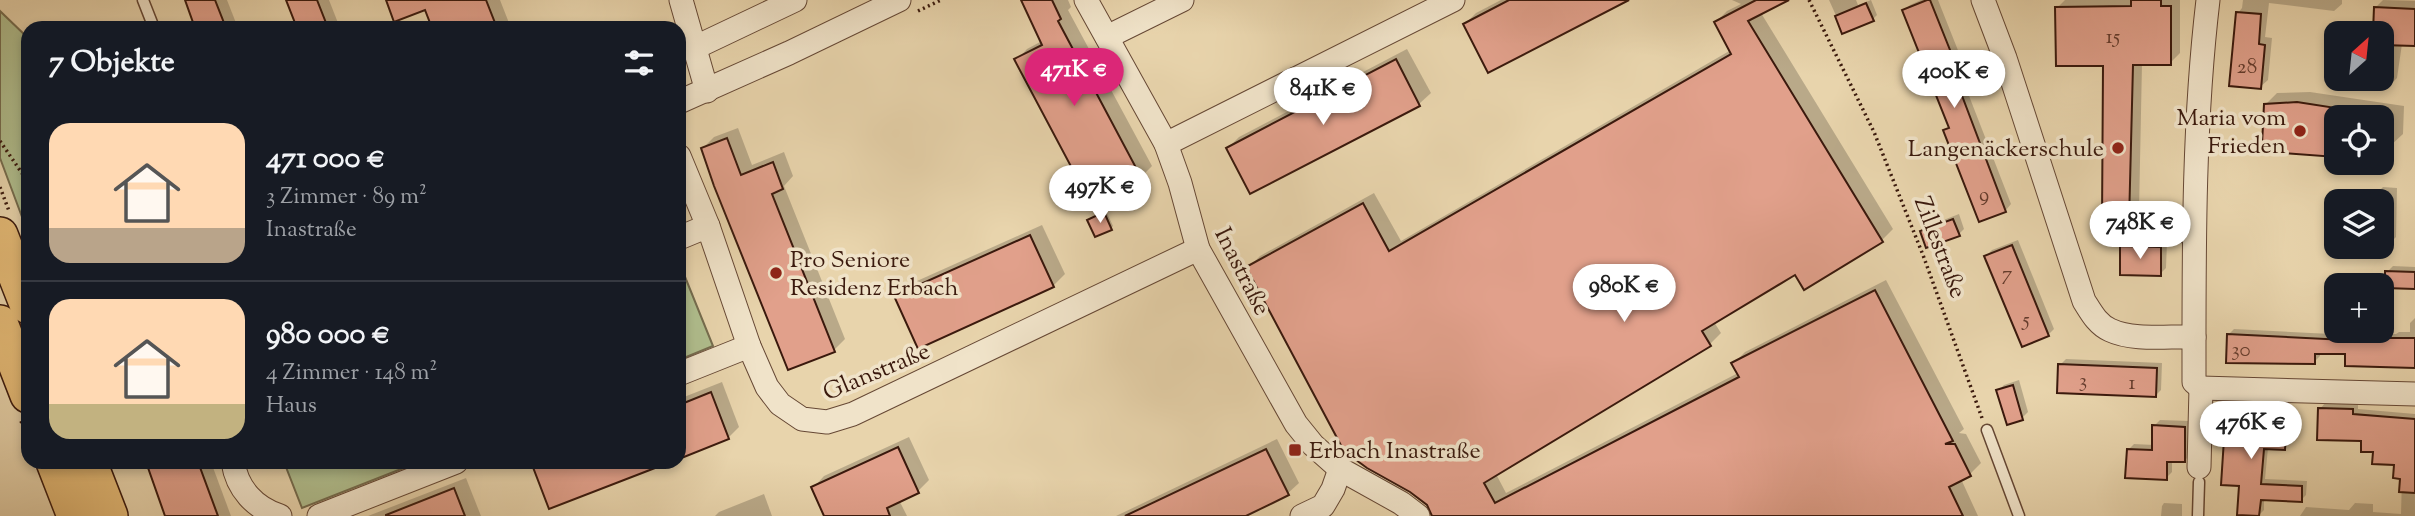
<!DOCTYPE html>
<html lang="de">
<head>
<meta charset="utf-8">
<style>
	:root { --surface:#171b24; --page:#242831; --text:#f1f3f6; --muted:#9ea1a6; --line:#363941; --accent:#db2777 }
	body { margin:0; font-family:"Sorts Mill Goudy",serif; background:var(--page); color:var(--text); height:100vh; display:flex; flex-direction:column; font-size:26px; white-space:nowrap }
	* { box-sizing:border-box; margin:0 }
	p { font-size:23px; color:var(--muted) }
	.icon { flex:none; width:38px; height:38px; fill:none; stroke:currentColor; stroke-width:2; stroke-linecap:round; stroke-linejoin:round }
	.map { position:relative; flex:1; overflow:hidden }
	.side { position:absolute; left:21px; top:21px; width:665px; height:448px; display:flex; flex-direction:column; background:var(--surface); border-radius:21px; box-shadow:0 4px 10px #0003 }
	.side>* { flex:none }
	.needle { width:46px; rotate:27deg }
	.buttons { position:absolute; left:2324px; top:21px; display:grid; gap:14px }
	.buttons a { display:grid; place-items:center; width:70px; height:70px; border-radius:14px; background:var(--surface); box-shadow:0 4px 10px #0003; font-size:35px }
	.price { position:absolute; translate:-50% -60px; padding:0 16px; border-radius:24px; background:#fff; color:#222; font-size:23px; line-height:46px; filter:drop-shadow(0 2px 4px #0008) }
	.price::after { content:''; position:absolute; left:50%; top:42px; width:21px; height:16px; margin-left:-10px; background:inherit; clip-path:polygon(0 0,100% 0,50% 100%) }
	.price.active { background:var(--accent); color:#fff }
	ul { padding:0; list-style:none }
	li { display:flex; align-items:center; gap:21px; height:175px; padding:0 28px }
	li+li { border-top:2px solid var(--line) }
	li span { display:grid; place-items:center; flex:none; width:196px; height:140px; border-radius:21px; color:#555 }
	li>.icon { margin-inline-start:auto }
	span .icon { width:84px; height:84px; fill:#fffc; stroke-width:1 }
	li b { font-size:30px }
	h2 { display:flex; justify-content:space-between; align-items:center; height:84px; padding:0 28px; font-size:30px }
	.map>svg:first-child { display:block }
</style>
</head>
<body>
<div class="map">
<svg width="2415" height="516" viewBox="0 0 2415 516">
	<rect width="100%" height="100%" fill="#e8d4ac"/>
	<filter id="stains"><feTurbulence type="fractalNoise" baseFrequency=".00286" numOctaves="4"/><feColorMatrix values="0 0 0 0 .2 0 0 0 0 .09 0 0 0 0 .02 0 0 0 .5 -.17"/></filter>
	<radialGradient id="worn" r=".72"><stop offset=".6" stop-color="#630" stop-opacity="0"/><stop offset="1" stop-color="#630" stop-opacity=".3"/></radialGradient>
	<!-- green -->
	<g fill="#b0be8e" stroke="#756c4e" stroke-width="2">
		<path d="M0 11 28 38V233L0 158Z"/>
		<path d="M679 262 713 346 679 360Z"/>
		<path d="M284 462H419L302 508Z"/>
	</g>
	<!-- shadow -->
	<g fill="#0003">
		<path d="M186 0H227L238 28H197Z"/>
		<path d="M288 0H329L340 28H299Z"/>
		<path d="M388 0H500L511 28H433L426 8Z"/>
		<path d="M1036 0H1068L1071 7 1068 10 1152 166 1141 177 1093 203 1017 60 1027 49 1042 41Z"/>
		<path d="M1501 0H1625L1465 24 1476 13Z"/>
		<path d="M1732 0H1784L1761 13 1893 229 1882 240 1795 273 1714 322 1721 333 1710 344 1496 474 1506 493 1738 373 1733 364 1745 352 1886 280 1964 429 1959 433 1966 434 1981 463 1970 474 1961 479 1978 516H1435L1428 504 1248 268 1260 256 1374 193 1401 241 1731 50 1716 22 1727 11 1741 4Z"/>
		<path d="M1829 0H1856L1858 5 1871 0 1877 15 1873 19 1843 31Z"/>
		<path d="M1921 0H1938L1971 83 1966 88 2011 204 2006 210 1980 220 1945 131 1950 126 1904 10 1910 5Z"/>
		<path d="M2065 0H2180V53L2170 63 2142 64 2139 211 2129 221 2105 64 2057 8Z"/>
		<path d="M2243 0H2342V4L2334 11 2269 3 2265 37 2272 38 2268 80 2260 87 2238 13 2242 8Z"/>
		<path d="M2383 0 2415 1V44H2402L2397 78 2389 86H2372L2373 79H2382V33H2374L2375 8Z"/>
		<path d="M1407 49 1431 93 1419 104 1251 192 1228 148 1239 137Z"/>
		<path d="M2310 92 2404 106 2403 134 2390 146V162L2379 174 2347 172V163H2382V117H2336V155L2272 150 2266 104 2277 93Z"/>
		<path d="M738 128 752 165 784 152 793 176 784 186 845 339 834 350 703 148 714 137Z"/>
		<path d="M2383 187 2397 188 2396 237 2393 240H2382L2380 190Z"/>
		<path d="M1106 211 1113 226 1111 228 1089 220Z"/>
		<path d="M1959 214 1964 229 1959 234 1922 232 1928 226Z"/>
		<path d="M1042 225 1065 274 1053 286 896 297 908 285Z"/>
		<path d="M2018 240 2054 329 2048 335 1986 256 1992 250Z"/>
		<path d="M2128 241 2167 242 2166 268 2160 274 2122 247Z"/>
		<path d="M2393 266 2415 267V287L2387 272Z"/>
		<path d="M2415 318V366L2347 353H2320V356L2314 362 2228 335 2234 329 2351 335 2353 333 2396 334 2399 332H2410V323Z"/>
		<path d="M2066 359 2162 363 2161 390 2155 396 2060 365Z"/>
		<path d="M2019 380 2028 412 2022 418 1998 391 2004 385Z"/>
		<path d="M722 382 739 427 728 438 679 457V399Z"/>
		<path d="M2325 403 2358 404V409L2415 414V516H2300L2306 507 2349 510 2355 503 2373 504V512L2401 514 2402 477 2396 463 2375 450 2320 409Z"/>
		<path d="M2229 406 2261 407V424L2290 425 2289 444 2284 449 2268 448 2265 479 2307 481 2306 495 2301 500 2264 498V510L2259 515 2241 485 2226 437 2224 411Z"/>
		<path d="M2160 420 2190 421V455L2184 461 2172 460V472L2166 478 2128 450 2134 444 2154 445V426Z"/>
		<path d="M909 437 929 480 918 491 899 500 907 516H826L813 488 824 476Z"/>
		<path d="M1277 439 1299 483 1287 494 1242 516H1116Z"/>
		<path d="M147 462H211L231 516H167Z"/>
		<path d="M466 478 481 516H368Z"/>
		<path d="M764 494 772 516H715L719 512Z"/>
		<path d="M2164 503 2182 504V516H2161L2162 506Z"/>
	</g>
	<!-- building -->
	<g fill="#e1a08b" stroke="#3a190d" stroke-width="2">
		<path d="M185 0H215L226 28H195Z"/>
		<path d="M286 0H317L328 28H297Z"/>
		<path d="M386 0H486L497 28H432L425 10 394 22Z"/>
		<path d="M1021 0H1052L1061 19 1058 21 1142 179 1092 206 1014 59 1042 45Z"/>
		<path d="M1509 0H1629L1488 73 1463 24Z"/>
		<path d="M1756 0H1789L1748 21 1883 242 1804 290 1795 275 1702 331 1711 346 1484 483 1495 503 1739 377 1731 363 1875 290 1953 441 1945 444H1955L1971 476 1949 487 1963 516H1432L1427 505 1410 492 1367 468 1344 451 1246 267 1363 203 1389 251 1731 54 1714 22Z"/>
		<path d="M1927 0H1930L1966 90 1961 93 2006 212 1979 222 1943 130 1949 128 1902 10Z"/>
		<path d="M2131 0H2161V6H2171V65H2133L2129 223 2102 222 2103 66H2056L2055 7 2131 6Z"/>
		<path d="M1866 3 1874 21 1842 34 1835 16Z"/>
		<path d="M2374 7 2415 9V46L2382 45V33H2373Z"/>
		<path d="M2236 12 2261 14 2259 44 2265 45 2261 89 2229 86Z"/>
		<path d="M1396 59 1420 106 1250 194 1226 148Z"/>
		<path d="M2297 102 2336 108V157L2270 152V145H2262L2264 104Z"/>
		<path d="M727 138 741 175 773 162 783 189 772 194 835 352 788 370 714 186 701 148Z"/>
		<path d="M1104 212 1112 230 1095 237 1087 220Z"/>
		<path d="M1953 219 1960 236 1926 248 1920 231Z"/>
		<path d="M1030 235 1054 287 918 349 894 296Z"/>
		<path d="M2012 245 2049 336 2022 347 1984 256Z"/>
		<path d="M2120 246 2161 247V276L2120 275Z"/>
		<path d="M2385 271 2415 272V289L2385 288Z"/>
		<path d="M2227 334 2345 340V338H2415V368L2345 366V354H2315V364L2226 363Z"/>
		<path d="M2058 364 2157 368 2156 397 2057 393Z"/>
		<path d="M2013 385 2023 420 2007 425 1996 390Z"/>
		<path d="M711 392 729 439 679 459V405Z"/>
		<path d="M2318 408 2353 409V414L2415 419V493L2399 492 2400 479 2393 478 2394 465 2372 464 2373 452H2361V441L2317 440Z"/>
		<path d="M2222 410 2257 411V428L2286 430 2285 450 2264 449 2261 484 2302 486V502L2261 500 2259 516 2237 515 2239 486 2221 485 2224 439 2221 438Z"/>
		<path d="M2152 425 2185 427V462H2167V480L2125 478 2127 449 2152 450Z"/>
		<path d="M898 447 919 493 887 508 890 516H824L811 487Z"/>
		<path d="M1266 449 1289 495 1246 516H1125Z"/>
		<path d="M146 462H198L218 516H165Z"/>
		<path d="M531 462H668V463L549 509Z"/>
		<path d="M454 488 465 516H386V515Z"/>
	</g>
	<g fill="none" stroke-linecap="round" stroke-linejoin="round">
		<!-- service casing -->
		<g stroke="#664835" stroke-width="13">
			<g id="service">
				<path d="M143 0 154 28"/>
				<path d="M2113 235 2195 237"/>
				<path d="M1987 430 2019 516"/>
				<path d="M2198 516 2199 482"/>
			</g>
		</g>
		<!-- minor casing -->
		<g stroke="#664835" stroke-width="25">
			<g id="minor">
				<path d="M681 0 707 91"/>
				<path d="M1086 0 1166 144 1180 183 1198 249 1296 424 1313 445 1340 469 1401 503 1418 516"/>
				<path d="M1983 0 2005 58 2084 301C2091 312 2097 324 2110 330 2133 341 2168 336 2194 337"/>
				<path d="M1107 37 1182 0"/>
				<path d="M694 48 795 0"/>
				<path d="M679 102 789 53 899 0"/>
				<path d="M1166 144 1453 0"/>
				<path d="M679 156 708 226 749 346 767 387 780 404 802 419 827 422 853 414 1198 249"/>
				<path d="M679 238 708 226"/>
				<path d="M679 374 749 346"/>
				<path d="M2201 388 2194 382C2194 255 2193 126 2208 0"/>
				<path d="M2201 388 2415 394"/>
				<path d="M233 462C237 489 255 508 280 516"/>
				<path d="M2199 467 2201 388"/>
				<path d="M319 516 456 462"/>
				<path d="M1302 516 1323 506 1333 489 1340 469"/>
			</g>
		</g>
		<!-- primary casing -->
		<g stroke="#3a190d" stroke-width="38">
			<g id="primary">
				<path d="M0 235 28 306"/>
				<path d="M0 323 28 395"/>
				<path d="M54 462 75 516"/>
				<path d="M89 462 110 516"/>
			</g>
		</g>
		<!-- path -->
		<g stroke="#3a190d" stroke-width="3.5" stroke-dasharray="2 3.5" stroke-linecap="butt">
			<path d="M1809 0 1874 132 1923 255 1982 418"/>
			<path d="M918 11 941 0"/>
			<path d="M0 141 28 182"/>
			<path d="M0 187 9 211"/>
			<path d="M21 421 28 439"/>
		</g>
		<!-- service -->
		<use href="#service" stroke="#f0e3c9" stroke-width="10"/>
		<!-- minor -->
		<use href="#minor" stroke="#f0e3c9" stroke-width="23"/>
		<!-- primary -->
		<use href="#primary" stroke="#e4ba76" stroke-width="35"/>
	</g>
	<!-- markers -->
	<g fill="#8f2418" stroke="#f0e3c9" stroke-width="2.5">
		<circle cx="2300" cy="131" r="7"/>
		<circle cx="2118" cy="148" r="7"/>
		<circle cx="776" cy="273" r="7"/>
		<rect x="1288" y="443" width="14" height="14" rx="3.5"/>
	</g>
	<g text-anchor="middle" stroke-width="7" stroke-linejoin="round" paint-order="stroke">
		<!-- number labels -->
		<g font-size="21" fill="#643b2c">
			<text x="2113" y="43">15</text>
			<text x="2247" y="73">28</text>
			<text x="1984" y="201">9</text>
			<text x="2007" y="280">7</text>
			<text x="2026" y="326">5</text>
			<text x="2241" y="356">30</text>
			<text x="2083" y="387">3</text>
			<text x="2132" y="389">1</text>
		</g>
		<!-- poi labels -->
		<g font-size="24" fill="#3a190d" stroke="#f0e3c9" text-anchor="end">
			<text x="2286" y="125">Maria vom<tspan x="2286" dy="28">Frieden</tspan></text>
			<text x="2104" y="156">Langenäckerschule</text>
			<text x="790" y="267" text-anchor="start">Pro Seniore<tspan x="790" dy="28">Residenz Erbach</tspan></text>
			<text x="1309" y="458" text-anchor="start">Erbach Inastraße</text>
		</g>
		<!-- street labels -->
		<g font-size="24" fill="#3a190d" stroke="#f0e3c9">
			<text transform="translate(1941 247) rotate(69)" y="8">Zillestraße</text>
			<text transform="translate(1243 271) rotate(63)" y="8">Inastraße</text>
			<text transform="translate(876 371) rotate(-23)" y="8">Glanstraße</text>
		</g>
	</g>
	<rect width="100%" height="100%" filter="url(#stains)"/>
	<rect width="100%" height="100%" fill="url(#worn)"/>
</svg>
<div class="buttons">
<a><svg class="needle" viewBox="-14 -14 28 28"><path d="M0-13l5 13h-10z" fill="#e53935"/><path d="M0 13l5-13h-10z" fill="#9ea1a6"/></svg></a>
<a><svg class="icon" aria-label="locate" viewBox="0 0 24 24"><circle cx="12" cy="12" r="6"/><path d="M12 2v4M12 18v4M2 12h4M18 12h4"/></svg></a>
<a><svg class="icon" aria-label="layers" viewBox="0 0 24 24"><path d="M12 4l9 5-9 5-9-5zM3 14l9 5 9-5"/></svg></a>
<a>+</a>
</div>
<b class="price active" style="left:1074px;top:108px">471K €</b>
<b class="price" style="left:1954px;top:110px">400K €</b>
<b class="price" style="left:1323px;top:127px">841K €</b>
<b class="price" style="left:1100px;top:225px">497K €</b>
<b class="price" style="left:2140px;top:261px">748K €</b>
<b class="price" style="left:1624px;top:324px">980K €</b>
<b class="price" style="left:2251px;top:461px">476K €</b>
<section class="side">
<h2>7 Objekte<svg class="icon" aria-label="filters" viewBox="0 0 24 24"><path d="M4 7h16M4 17h16"/><circle cx="9" cy="7" r="2"/><circle cx="15" cy="17" r="2"/></svg></h2>
<ul>
<li><span style="background:linear-gradient(#ffd9b3 75%,#b9a48a 0)"><svg class="icon" aria-label="home" viewBox="0 0 24 24"><path d="M3 11l9-7 9 7M6 9v11h12V9"/></svg></span><div><b>471 000 €</b><p>3 Zimmer · 89 m²</p><p>Inastraße</p></div></li>
<li><span style="background:linear-gradient(#ffd9b3 75%,#c2b280 0)"><svg class="icon" aria-label="home" viewBox="0 0 24 24"><path d="M3 11l9-7 9 7M6 9v11h12V9"/></svg></span><div><b>980 000 €</b><p>4 Zimmer · 148 m²</p><p>Haus</p></div></li>
</ul>
</section>
</div>
</body>
</html>
